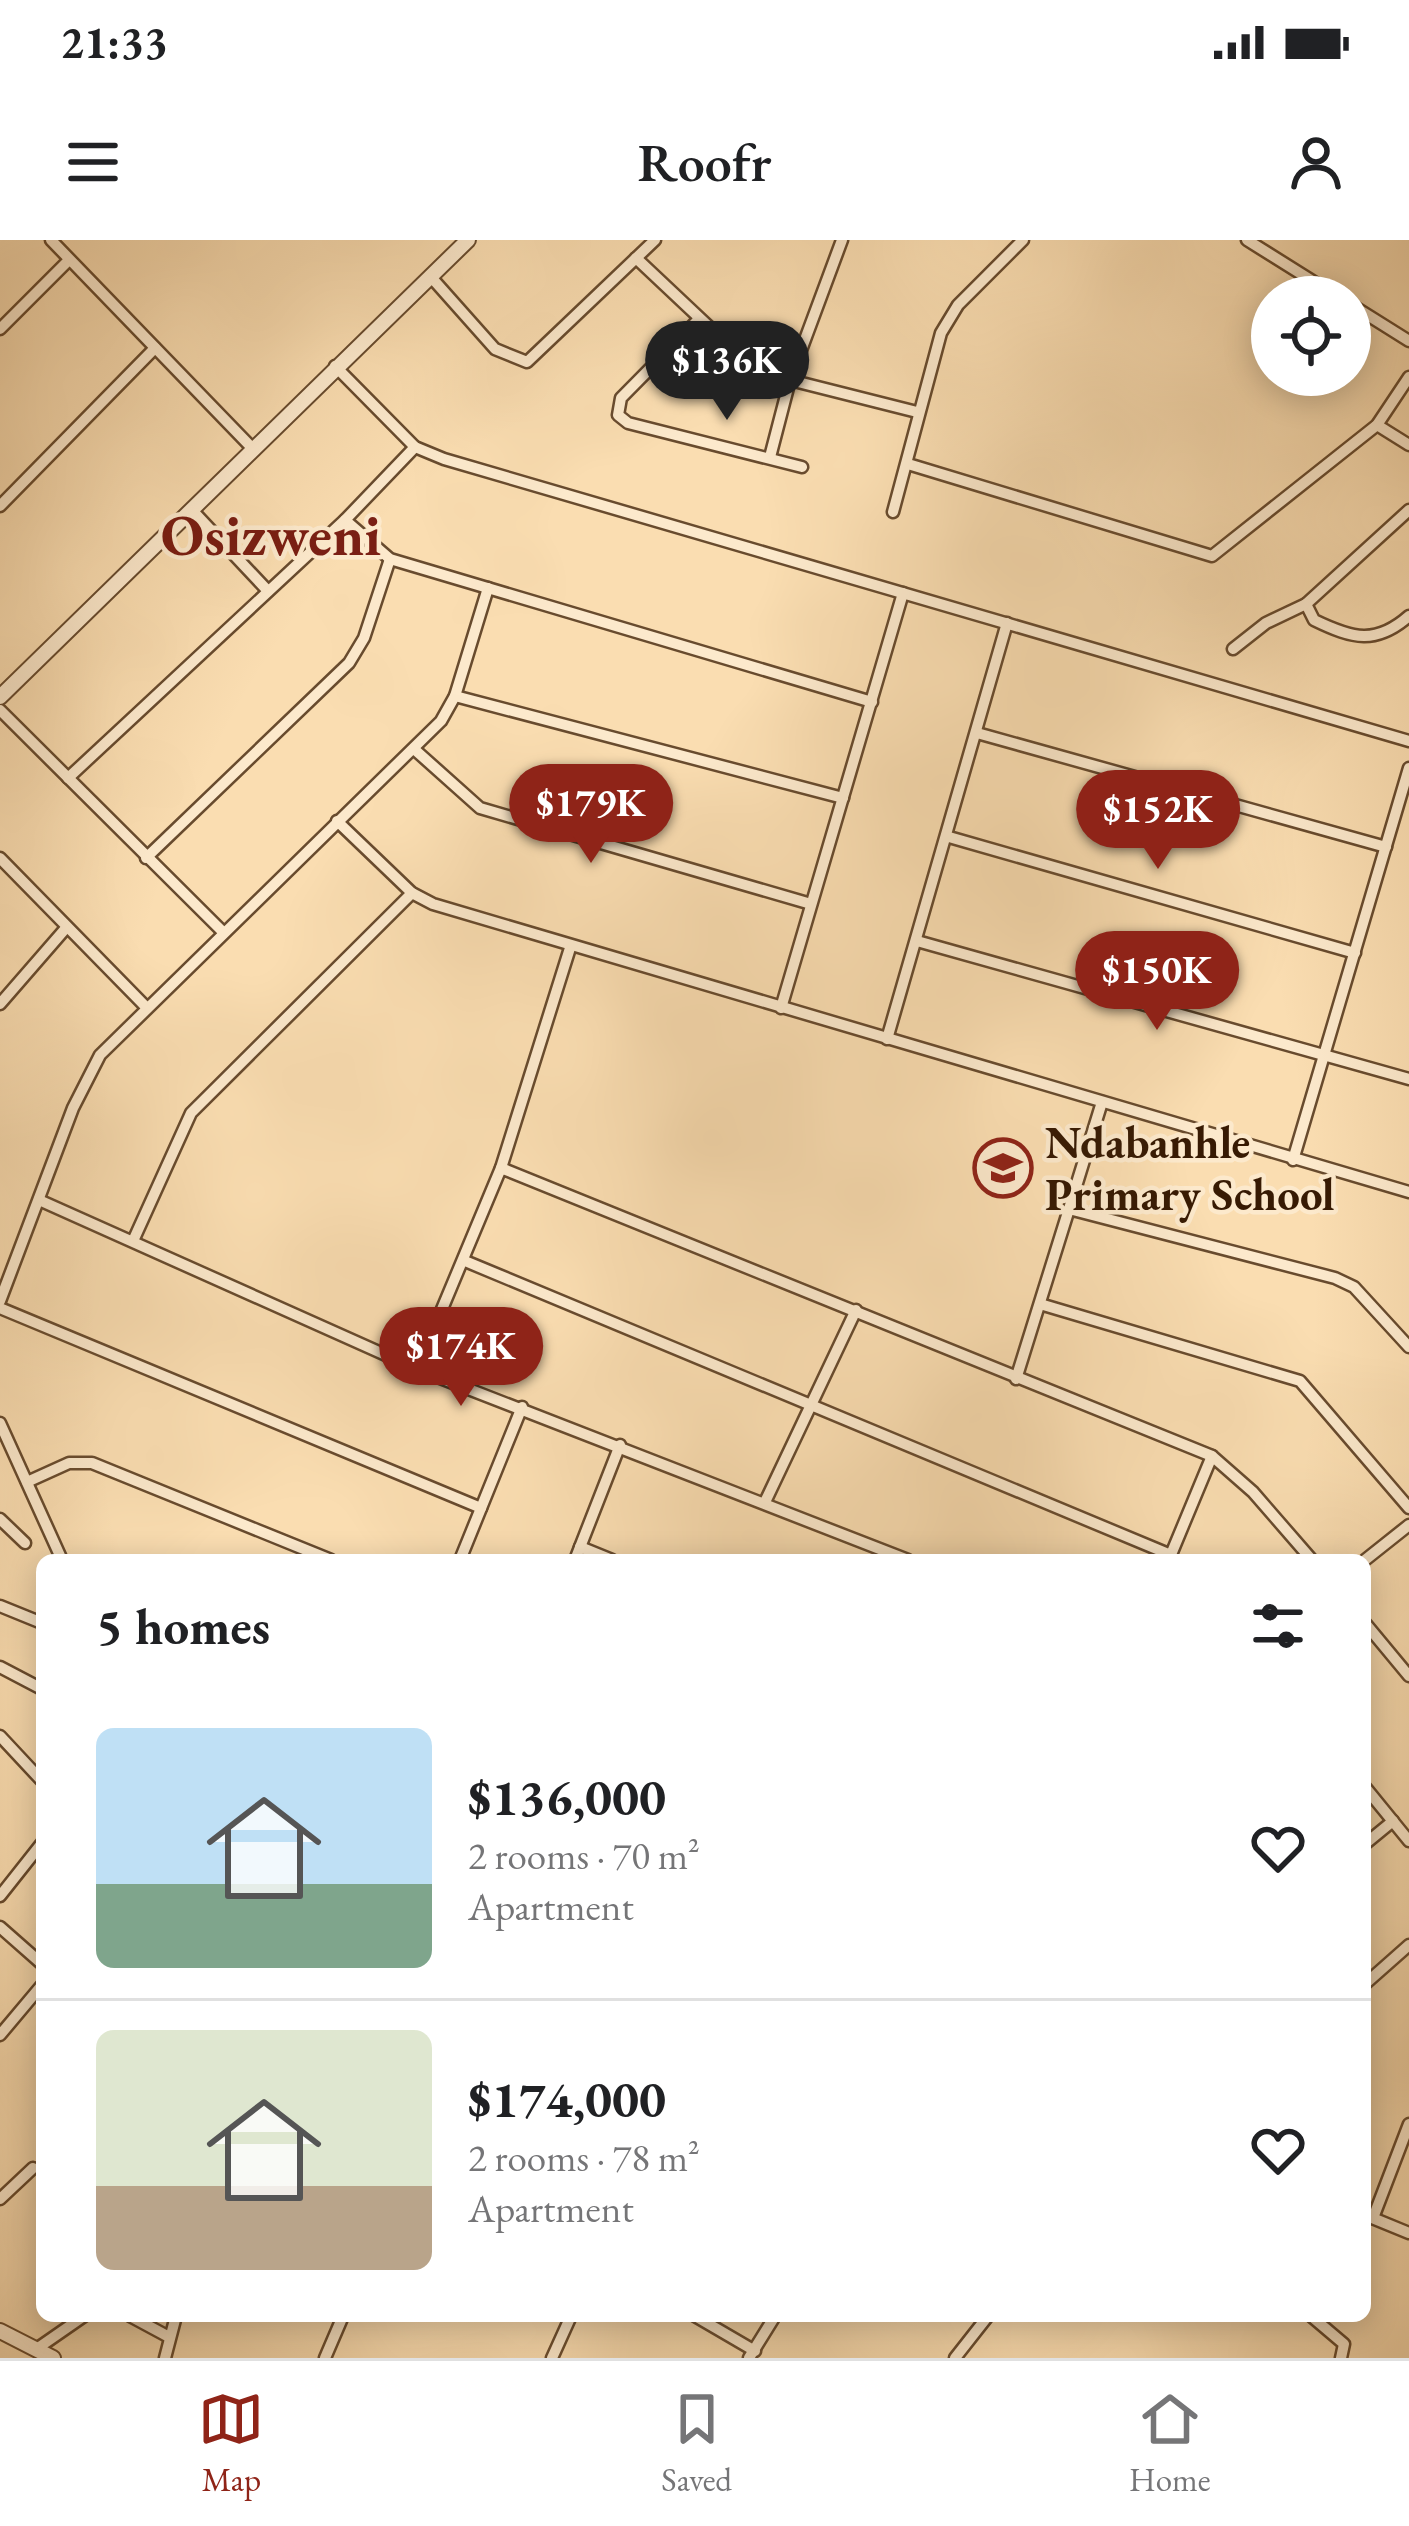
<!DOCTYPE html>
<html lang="en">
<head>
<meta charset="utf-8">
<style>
	:root { --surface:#fff; --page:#f2f2f2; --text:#202124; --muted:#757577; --line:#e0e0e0; --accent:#8f2418 }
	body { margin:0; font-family:"EB Garamond",serif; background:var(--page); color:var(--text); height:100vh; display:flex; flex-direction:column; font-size:45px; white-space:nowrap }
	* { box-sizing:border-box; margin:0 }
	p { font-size:39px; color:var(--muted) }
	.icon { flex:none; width:66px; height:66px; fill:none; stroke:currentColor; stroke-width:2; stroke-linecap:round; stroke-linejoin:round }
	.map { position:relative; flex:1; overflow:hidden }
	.sheet { position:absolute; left:36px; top:1314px; width:1335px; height:768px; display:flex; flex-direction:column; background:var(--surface); border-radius:18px; box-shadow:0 6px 30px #0003 }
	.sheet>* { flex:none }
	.fabs { position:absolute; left:1251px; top:36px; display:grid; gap:24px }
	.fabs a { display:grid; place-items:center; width:120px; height:120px; border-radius:50%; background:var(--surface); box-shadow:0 6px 30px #0003; font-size:60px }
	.price { position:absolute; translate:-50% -102px; padding:0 27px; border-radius:42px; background:var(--accent); color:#fff; font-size:39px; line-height:78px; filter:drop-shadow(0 3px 6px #0008) }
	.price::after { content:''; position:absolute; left:50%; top:72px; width:36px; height:27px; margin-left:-18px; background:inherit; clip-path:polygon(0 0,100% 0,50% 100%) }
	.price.active { background:#222; color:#fff }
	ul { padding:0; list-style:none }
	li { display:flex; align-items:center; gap:36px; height:300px; padding:0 60px }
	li+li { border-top:3px solid var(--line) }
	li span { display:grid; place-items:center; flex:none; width:336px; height:240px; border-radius:18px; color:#555 }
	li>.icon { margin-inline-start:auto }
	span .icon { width:144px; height:144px; fill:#fffc; stroke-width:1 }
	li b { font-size:51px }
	h2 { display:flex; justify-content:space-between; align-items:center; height:144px; padding:0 60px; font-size:51px }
	.status { display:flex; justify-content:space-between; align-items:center; height:84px; padding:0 60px; background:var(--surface); direction:ltr }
	.status svg { height:33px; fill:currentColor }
	header { display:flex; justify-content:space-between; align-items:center; height:156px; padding:0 60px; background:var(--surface); font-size:54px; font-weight:600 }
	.tab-bar { display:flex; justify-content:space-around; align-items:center; height:168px; border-top:3px solid var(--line); background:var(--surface); font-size:33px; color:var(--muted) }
	.tab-bar a { display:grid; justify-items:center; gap:6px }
	.tab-bar .active { color:var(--accent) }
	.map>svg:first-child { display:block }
</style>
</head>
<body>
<div class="status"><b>21:33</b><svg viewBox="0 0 49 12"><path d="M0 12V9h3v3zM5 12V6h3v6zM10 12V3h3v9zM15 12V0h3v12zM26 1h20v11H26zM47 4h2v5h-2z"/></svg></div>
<header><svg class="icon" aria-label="menu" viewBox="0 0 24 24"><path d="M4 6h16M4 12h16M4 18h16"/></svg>Roofr<svg class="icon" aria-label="person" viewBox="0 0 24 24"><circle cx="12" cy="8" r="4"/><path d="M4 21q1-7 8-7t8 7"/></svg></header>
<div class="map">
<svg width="1409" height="2118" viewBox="0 0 1409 2118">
	<rect width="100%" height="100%" fill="#faddb1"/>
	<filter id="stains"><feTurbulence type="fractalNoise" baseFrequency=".00167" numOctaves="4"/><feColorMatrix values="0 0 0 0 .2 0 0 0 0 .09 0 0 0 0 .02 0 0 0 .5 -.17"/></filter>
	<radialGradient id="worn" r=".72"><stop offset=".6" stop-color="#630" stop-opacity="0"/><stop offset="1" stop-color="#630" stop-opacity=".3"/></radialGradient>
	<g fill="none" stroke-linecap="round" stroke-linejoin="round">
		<!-- minor casing -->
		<g stroke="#684b2e" stroke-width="15">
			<g id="minor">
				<path d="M51 0 254 210"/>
				<path d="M1247 0 1338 57"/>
				<path d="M636 18 740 116 790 140 917 172"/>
				<path d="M431 37 495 109 527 122 655 0"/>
				<path d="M1350 64 1409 101"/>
				<path d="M698 80 621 158 618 175 628 183 802 227"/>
				<path d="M0 89 69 20"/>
				<path d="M335 126 415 207 444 219 1409 501"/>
				<path d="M1377 185 1409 205"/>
				<path d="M770 217 790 140 842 0"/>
				<path d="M908 224 1212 316 1377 185 1409 137"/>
				<path d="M0 266 155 108"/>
				<path d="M192 270 268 351"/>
				<path d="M1409 270 1306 364 1314 380C1353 399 1376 405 1409 376"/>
				<path d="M893 272 941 93 958 65 1023 0"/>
				<path d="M345 280 390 319 872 462"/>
				<path d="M1233 409 1266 383 1306 364"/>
				<path d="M455 456 843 558"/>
				<path d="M0 470 222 691"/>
				<path d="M977 493 1386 607"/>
				<path d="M414 509 480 568 811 664"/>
				<path d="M68 538 345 280 415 207"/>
				<path d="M337 581 412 653 433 664 1409 952"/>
				<path d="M949 597 1355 713"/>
				<path d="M0 618 146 767"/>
				<path d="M146 618 349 423 364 398 390 319"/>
				<path d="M917 701 1409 839"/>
				<path d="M0 764 66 688"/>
				<path d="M781 768 903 353"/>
				<path d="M887 799 1007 383"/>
				<path d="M1293 920 1409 528"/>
				<path d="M501 928 570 708"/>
				<path d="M39 960 417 1129 908 1320"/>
				<path d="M1069 969 1102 862"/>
				<path d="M133 1001 191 873 412 653"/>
				<path d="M465 1021 1171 1315"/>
				<path d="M0 1061 73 868 100 815 441 481 455 456 488 348"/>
				<path d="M1040 1064 1300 1141 1409 1268"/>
				<path d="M0 1068 481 1268"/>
				<path d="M417 1129 501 928 1212 1216 1253 1252 1312 1320"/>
				<path d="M1016 1139 1069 969 1335 1038 1354 1047 1409 1107"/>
				<path d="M0 1183 62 1320"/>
				<path d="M27 1242 69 1223H92L331 1320"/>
				<path d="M765 1262 856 1070"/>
				<path d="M0 1279 25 1303"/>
				<path d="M580 1307 612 1320"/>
				<path d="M1170 1317 1212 1216"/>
				<path d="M460 1320 522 1167"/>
				<path d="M575 1320 620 1205"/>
				<path d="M1365 1320 1409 1285"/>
				<path d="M0 1366 42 1383"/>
				<path d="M1365 1383 1409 1436"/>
				<path d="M0 1427 42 1449"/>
				<path d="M0 1496 42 1541"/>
				<path d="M1365 1547 1409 1601"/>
				<path d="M1365 1604 1393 1581"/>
				<path d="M0 1656 42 1603"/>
				<path d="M0 1687 42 1724"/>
				<path d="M1365 1744 1409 1705"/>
				<path d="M0 1795 42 1745"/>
				<path d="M0 1959 33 1928"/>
				<path d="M1365 1975 1409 1993"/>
				<path d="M1373 1978 1409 1884"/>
				<path d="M130 2076 169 2097"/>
				<path d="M695 2076 755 2111"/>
				<path d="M1311 2076 1344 2104 1341 2118"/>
				<path d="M35 2110 84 2076"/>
				<path d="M165 2118 176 2076"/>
				<path d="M325 2118 343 2076"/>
				<path d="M552 2118 571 2076"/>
				<path d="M749 2118 775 2076"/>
				<path d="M955 2118 988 2076"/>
			</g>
		</g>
		<!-- tertiary casing -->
		<g stroke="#684b2e" stroke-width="18">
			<g id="tertiary">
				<path d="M0 457 468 0"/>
				<path d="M0 2091 53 2118"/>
			</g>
		</g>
		<!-- minor -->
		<use href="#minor" stroke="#fce9cc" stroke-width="10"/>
		<!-- tertiary -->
		<use href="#tertiary" stroke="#fce9cc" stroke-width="14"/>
	</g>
	<!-- icons -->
	<defs>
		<g id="school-ring" transform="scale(3)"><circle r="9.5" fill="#fce9cc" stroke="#8f2418" stroke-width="1.5"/><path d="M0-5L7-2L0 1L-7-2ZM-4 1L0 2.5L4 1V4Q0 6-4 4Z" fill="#8f2418"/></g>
	</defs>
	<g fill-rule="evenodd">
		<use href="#school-ring" x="1003" y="928"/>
	</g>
	<g text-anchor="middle" stroke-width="9" stroke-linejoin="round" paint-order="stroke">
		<!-- poi labels -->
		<g font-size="45" font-weight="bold" fill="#371a03" stroke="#fce9cc" text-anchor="start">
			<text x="1045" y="918">Ndabanhle<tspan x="1045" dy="52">Primary School</tspan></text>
		</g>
		<!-- district labels -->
		<g font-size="57" font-weight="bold" fill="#7a1f14" stroke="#fce9cc">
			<text x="271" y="315">Osizweni</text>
		</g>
	</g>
	<rect width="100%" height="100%" filter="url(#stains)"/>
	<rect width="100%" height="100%" fill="url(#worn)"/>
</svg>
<div class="fabs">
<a><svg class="icon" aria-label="locate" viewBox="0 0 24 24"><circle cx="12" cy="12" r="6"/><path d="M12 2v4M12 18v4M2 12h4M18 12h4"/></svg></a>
</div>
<b class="price active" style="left:727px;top:183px">$136K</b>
<b class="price" style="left:591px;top:626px">$179K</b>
<b class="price" style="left:1158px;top:632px">$152K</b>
<b class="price" style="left:1157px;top:793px">$150K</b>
<b class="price" style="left:461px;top:1169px">$174K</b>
<section class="sheet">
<h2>5 homes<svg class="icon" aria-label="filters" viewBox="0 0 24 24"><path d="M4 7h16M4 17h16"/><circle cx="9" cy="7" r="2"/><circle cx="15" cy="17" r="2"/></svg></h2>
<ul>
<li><span style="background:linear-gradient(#bfe0f5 65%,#7fa58c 0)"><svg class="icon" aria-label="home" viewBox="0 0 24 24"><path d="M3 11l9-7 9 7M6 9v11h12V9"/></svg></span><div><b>$136,000</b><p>2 rooms · 70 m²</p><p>Apartment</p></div><svg class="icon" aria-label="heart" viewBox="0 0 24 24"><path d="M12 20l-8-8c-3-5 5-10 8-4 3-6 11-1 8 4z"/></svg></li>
<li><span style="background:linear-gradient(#dfe7d0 65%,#b9a48a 0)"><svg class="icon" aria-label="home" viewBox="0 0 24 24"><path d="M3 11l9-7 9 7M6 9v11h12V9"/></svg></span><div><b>$174,000</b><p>2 rooms · 78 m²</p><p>Apartment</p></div><svg class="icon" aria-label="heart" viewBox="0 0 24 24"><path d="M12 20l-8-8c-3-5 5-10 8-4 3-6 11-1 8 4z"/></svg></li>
</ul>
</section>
</div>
<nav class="tab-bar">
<a class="active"><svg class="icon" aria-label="map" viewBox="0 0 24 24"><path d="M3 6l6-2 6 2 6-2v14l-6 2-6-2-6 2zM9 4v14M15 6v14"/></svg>Map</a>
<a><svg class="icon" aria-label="saved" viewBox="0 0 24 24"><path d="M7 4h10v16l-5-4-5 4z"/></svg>Saved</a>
<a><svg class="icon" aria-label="home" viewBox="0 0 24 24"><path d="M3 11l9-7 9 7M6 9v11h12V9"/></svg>Home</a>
</nav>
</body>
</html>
